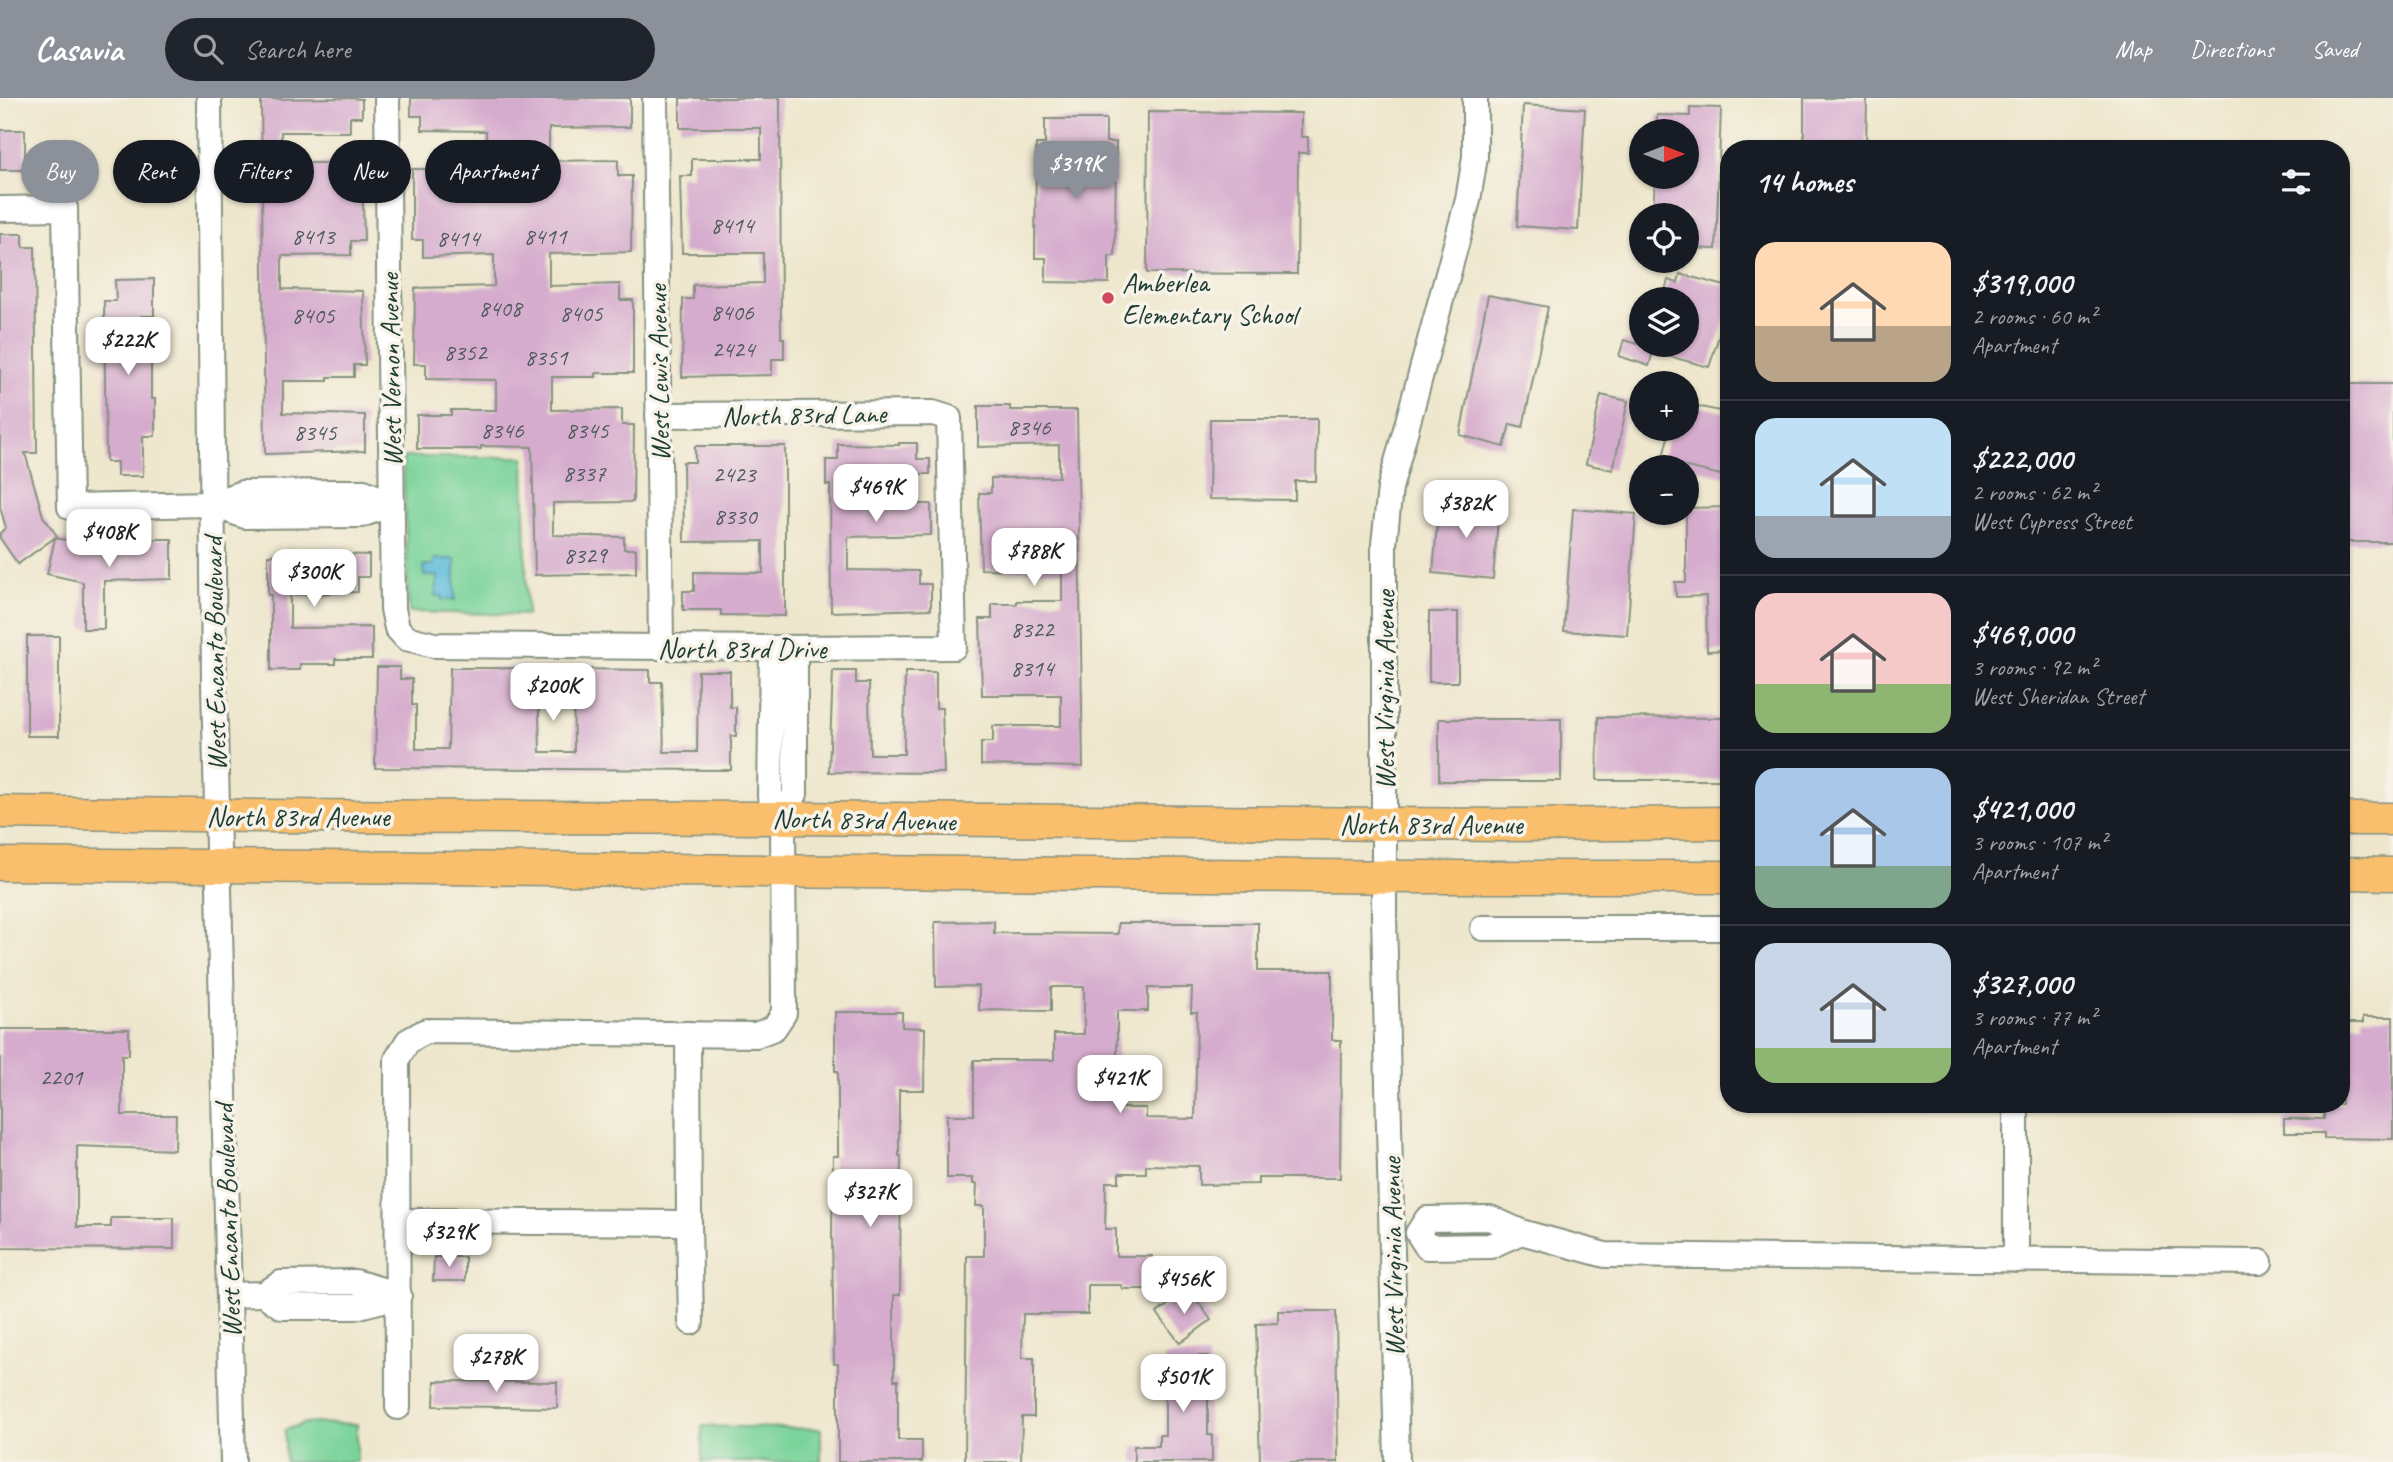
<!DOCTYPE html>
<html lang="en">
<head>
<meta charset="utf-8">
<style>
	:root { --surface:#171b24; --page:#20242c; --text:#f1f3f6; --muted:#9ea1a6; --line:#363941; --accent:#8c9099 }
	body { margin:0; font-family:Caveat,sans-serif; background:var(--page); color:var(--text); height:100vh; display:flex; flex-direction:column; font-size:26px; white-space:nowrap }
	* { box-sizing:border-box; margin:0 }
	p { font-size:23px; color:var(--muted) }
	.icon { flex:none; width:38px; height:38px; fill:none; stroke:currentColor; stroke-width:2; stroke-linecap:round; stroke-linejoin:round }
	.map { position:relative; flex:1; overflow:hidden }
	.side { position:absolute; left:1720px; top:42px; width:630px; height:973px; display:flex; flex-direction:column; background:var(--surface); border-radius:28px; box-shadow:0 2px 5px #0004 }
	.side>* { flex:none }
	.banner { position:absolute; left:21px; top:42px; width:665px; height:63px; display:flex; gap:14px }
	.needle { width:46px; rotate:90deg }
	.tools { position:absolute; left:1629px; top:21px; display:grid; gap:14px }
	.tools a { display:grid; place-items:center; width:70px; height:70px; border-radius:50%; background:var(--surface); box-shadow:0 2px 5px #0004; font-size:35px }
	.price { position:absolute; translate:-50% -60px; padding:0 16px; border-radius:14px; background:#fff; color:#222; font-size:23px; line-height:46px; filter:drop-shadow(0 2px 4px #0008) }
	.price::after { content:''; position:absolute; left:50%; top:42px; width:21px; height:16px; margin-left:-10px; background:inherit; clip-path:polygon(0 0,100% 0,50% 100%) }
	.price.on { background:var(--accent); color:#fff }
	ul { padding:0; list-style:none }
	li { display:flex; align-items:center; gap:21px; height:175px; padding:0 35px }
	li+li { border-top:2px solid var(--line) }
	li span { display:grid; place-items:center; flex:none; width:196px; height:140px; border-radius:21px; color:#555 }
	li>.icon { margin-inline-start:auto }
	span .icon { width:84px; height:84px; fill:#fffc; stroke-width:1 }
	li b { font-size:30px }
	h2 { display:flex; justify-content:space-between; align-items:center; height:84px; padding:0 35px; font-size:30px }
	.chip { padding:0 24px; border-radius:32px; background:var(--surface); box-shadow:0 2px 5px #0004; font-size:24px; line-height:63px }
	.chip.on { background:var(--accent); color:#fff }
	header { display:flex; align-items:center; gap:42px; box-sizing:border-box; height:98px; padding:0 35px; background:var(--accent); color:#fff }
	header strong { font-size:33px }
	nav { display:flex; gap:38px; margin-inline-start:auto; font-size:24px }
	.search { width:490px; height:63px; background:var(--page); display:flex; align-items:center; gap:18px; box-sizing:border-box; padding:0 24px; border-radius:38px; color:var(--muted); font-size:26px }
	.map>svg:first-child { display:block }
</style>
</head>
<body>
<header>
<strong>Casavia</strong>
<div class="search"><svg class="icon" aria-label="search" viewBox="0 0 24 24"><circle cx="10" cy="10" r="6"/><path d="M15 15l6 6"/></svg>Search here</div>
<nav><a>Map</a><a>Directions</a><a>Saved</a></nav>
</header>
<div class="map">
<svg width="2393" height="1364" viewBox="0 0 2393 1364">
	<rect width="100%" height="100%" fill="#f7f3e8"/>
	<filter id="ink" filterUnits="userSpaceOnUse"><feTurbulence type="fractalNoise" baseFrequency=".0143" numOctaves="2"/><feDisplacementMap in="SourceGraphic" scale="14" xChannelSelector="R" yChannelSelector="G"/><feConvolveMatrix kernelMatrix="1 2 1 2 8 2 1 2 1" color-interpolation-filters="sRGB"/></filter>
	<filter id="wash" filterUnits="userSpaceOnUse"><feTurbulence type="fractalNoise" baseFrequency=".00686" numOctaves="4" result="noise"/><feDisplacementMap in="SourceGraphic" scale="28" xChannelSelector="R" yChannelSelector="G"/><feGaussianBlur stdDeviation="1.57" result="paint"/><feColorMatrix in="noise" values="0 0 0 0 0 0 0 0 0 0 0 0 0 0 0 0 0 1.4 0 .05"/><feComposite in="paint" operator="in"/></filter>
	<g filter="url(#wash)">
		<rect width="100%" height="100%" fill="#eee7cd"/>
		<!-- green -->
		<g fill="#78d39a" stroke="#4c8867" stroke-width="2">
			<path d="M403 359H524L527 517 409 514Z"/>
			<path d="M305 1325 357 1326V1364H285V1332Z"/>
			<path d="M702 1328 821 1331V1364H702Z"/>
		</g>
		<!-- water -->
		<path fill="#5cbbdb" stroke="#3e7c88" stroke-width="2" d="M434 461H455V502H442V498H435L438 478H424V467H434Z"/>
		<g id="blocks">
			<!-- building -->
			<g fill="#d6acce" fill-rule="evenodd">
				<path d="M351 0 362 1V19H350V34H281V65H362L364 143H351V157L282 158V191L363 193 365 267H354V279H328V283H283V315L365 317V353L265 356 261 1Z"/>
				<path d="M411 0H630V29L549 30V63L618 62V78H632L631 154 549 156V188L620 186V202H633V275H596V279H552V312L622 311V327H634L633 404 553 405V437L624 439V451H636V475L535 477 532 349 481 348V351H417V317H451V312H496V282L426 281V266H414L415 190 494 188V157L423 159V142H412V71H449V63H486V33L422 32V18H411Z"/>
				<path d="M680 0H780L781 240H784V261H772V277L682 279 683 201H693V187L763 185V155H682L680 78H692V61H761V30H680Z"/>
				<path d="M1804 0H1867L1866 51H1804Z"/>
				<path d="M1523 7 1585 11 1578 132 1517 128Z"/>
				<path d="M1690 9 1721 10 1716 151 1687 150V117H1653L1655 79H1687V33H1656L1657 17 1690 18Z"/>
				<path d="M1148 14 1301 15V39H1308V55H1298L1297 176 1147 175Z"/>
				<path d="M1045 21H1106V44H1116L1115 158H1109V185L1046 184V160H1035L1036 46H1045Z"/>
				<rect x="0" y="32" width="25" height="40"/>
				<path d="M0 136H23V149H35L37 355H25L43 418 57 438 18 466 0 440V435L6 430 0 409Z"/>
				<path d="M1680 176 1729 189V207L1709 269 1653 254 1649 268 1619 258 1624 242 1645 248 1687 247V201H1666L1668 197 1664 196 1668 182 1678 185Z"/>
				<path d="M154 181V218H141V264H151V301H155V338H143V378H117V364H106L104 203H116L115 182Z"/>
				<path d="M1488 197 1548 209 1523 329 1510 326 1504 349 1460 337Z"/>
				<path d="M2346 286H2393V444H2342V385H2347Z"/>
				<path d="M1601 297 1628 303 1613 372 1586 366Z"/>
				<path d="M1687 306 1729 315V379L1662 363 1670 331H1687Z"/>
				<path d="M978 308H1010V312H1077L1083 669 981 667V644H993V628H1061V597H982L980 521H992V506H1017V503H1062V473L981 471 979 395H991V380L1059 379V347L978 349Z"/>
				<path d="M1210 321H1317L1316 383H1295V402L1209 401Z"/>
				<path d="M899 345H917V361H930V376H918V406H931V437L848 439V472L919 473V486H931V511L831 514 830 387H826V362H838V346L899 347Z"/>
				<path d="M695 348H785V518L721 517V512H683V493H694V474L763 475V443L684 444 683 364H695Z"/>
				<path d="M1439 403 1499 409 1493 481 1433 475Z"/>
				<path d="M1729 409V552L1707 553 1706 498 1676 499 1675 484H1686V415L1687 410Z"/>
				<path d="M1573 411 1636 416 1627 537 1564 533Z"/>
				<path d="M55 440 96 448V445H136V441H172V481L104 483V531H83V484L47 476Z"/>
				<path d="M304 455 369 457V479H358V494L290 497V530L372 529V561H335V566H300V572H271V497H268V457H304Z"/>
				<rect x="1429" y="514" width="29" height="70"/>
				<rect x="27" y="538" width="32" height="100"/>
				<path d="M377 569H400V581H412V607H416V651H448L450 570H525V582H538L540 654H574L573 571 650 572V584H662L664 654H697L698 573H730V609H736V638H731V672L375 670Z"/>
				<path d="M833 573H856V585H869L870 656H904L905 574H936V610H942L944 675 829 674Z"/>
				<path d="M1598 619 1727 620V682H1597Z"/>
				<rect x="1439" y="621" width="122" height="62"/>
				<path d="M994 823V835L1118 836V825H1258V873H1332V942H1341L1340 1080H1258V1086L1199 1087V1068L1146 1067V1075H1119V1084H1106L1105 1131H1116V1158H1152V1191H1122V1187H1088V1216H1023L1022 1260H1034V1319H1022L1021 1364H965L967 1158H984V1108H976L977 1086H973V1080H947V1017H974V962H1054V936H1084V889H1051V913L979 912V888L936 889 935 824ZM1148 890H1192L1191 914H1197L1195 1021 1146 1020V1010H1122V960H1117V913H1148Z"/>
				<path d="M835 914H902V929L925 930 924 992H899V1058H901L900 1197H894V1282H898V1342H922V1364H838V1266H834L832 1138 833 1058H838V973H835Z"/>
				<path d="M2363 919H2393V1041L2324 1040V1035H2284V1021H2324V1006H2342V925H2363Z"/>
				<path d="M0 931H129V957H122V1017H176L175 1052 77 1048V1129H111V1120H174V1151L0 1150Z"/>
				<path d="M434 1159H465V1183H433Z"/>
				<path d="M1189 1191 1211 1222 1180 1245 1157 1215Z"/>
				<path d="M1278 1213H1336L1338 1364H1260L1256 1226 1278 1225Z"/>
				<path d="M1165 1258H1208V1337H1212V1364H1134V1348H1159V1337H1165Z"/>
				<path d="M435 1283 557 1284V1310L434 1308Z"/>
			</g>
		</g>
	</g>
	<g filter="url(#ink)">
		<use href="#blocks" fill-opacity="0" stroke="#869280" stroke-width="2"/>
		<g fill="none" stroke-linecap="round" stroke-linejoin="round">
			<!-- minor casing -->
			<g stroke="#869280" stroke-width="28">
				<g id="minor">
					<path d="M209 0 214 586 233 1364"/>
					<path d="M387 0 393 511 397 530 406 540 434 547 772 550 954 549 949 320 933 315 658 317"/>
					<path d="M655 0 661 549"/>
					<path d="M0 111 65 110 70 409 211 406 242 395 336 394H364L392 406"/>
					<path d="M211 406 245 418 361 417 392 406"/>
					<path d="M772 550 770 698 783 720"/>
					<path d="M1483 830H1729"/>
					<path d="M1490 1120 1521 1134 1490 1148 1427 1149 1418 1135 1427 1121Z"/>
					<path d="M399 1123 689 1125 688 936"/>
					<path d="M689 1125 691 1224"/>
					<path d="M1521 1134 1605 1157 2260 1164"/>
					<path d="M2016 1162V1006"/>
					<path d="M264 1196 282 1209H355L398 1198"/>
					<path d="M229 1197 264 1196 281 1185 355 1184 399 1197"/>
					<path d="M398 1309 397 961 408 943 426 933 756 937 774 930 784 915 783 720 795 696V550"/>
					<path d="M1397 1364 1384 818V446L1390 390 1468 102 1475 59V0"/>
				</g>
			</g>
			<!-- major casing -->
			<g stroke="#869280" stroke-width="35">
				<g id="major">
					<path d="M0 714 258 718 783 720 1503 727 1729 725"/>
					<path d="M2342 721H2393"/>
					<path d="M0 766 1418 779H1729"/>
					<path d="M2342 775 2393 776"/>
				</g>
			</g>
			<!-- minor -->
			<use href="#minor" stroke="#fff" stroke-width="24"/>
			<!-- major -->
			<use href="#major" stroke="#f9bf6d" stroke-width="32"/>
		</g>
	</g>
	<!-- markers -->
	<circle fill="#d1495b" stroke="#f7f3e8" stroke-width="2.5" cx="1108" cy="200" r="7"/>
	<g text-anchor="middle" stroke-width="7" stroke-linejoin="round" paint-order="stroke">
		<!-- number labels -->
		<g font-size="24" fill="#4d595a">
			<text x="732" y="135">8414</text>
			<text x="313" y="146">8413</text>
			<text x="545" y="146">8411</text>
			<text x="458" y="148">8414</text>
			<text x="500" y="218">8408</text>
			<text x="732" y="222">8406</text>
			<text x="581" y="223">8405</text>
			<text x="313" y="225">8405</text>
			<text x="733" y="259">2424</text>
			<text x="465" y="262">8352</text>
			<text x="546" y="267">8351</text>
			<text x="1029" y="337">8346</text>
			<text x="502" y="340">8346</text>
			<text x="587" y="340">8345</text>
			<text x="315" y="342">8345</text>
			<text x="584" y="383">8337</text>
			<text x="734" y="384">2423</text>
			<text x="735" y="426">8330</text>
			<text x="585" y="465">8329</text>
			<text x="1032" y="539">8322</text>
			<text x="1032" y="578">8314</text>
			<text x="61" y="987">2201</text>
		</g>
		<!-- poi labels -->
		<g font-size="28" fill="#1f3d34" stroke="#f7f3e8" text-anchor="start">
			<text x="1122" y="194">Amberlea<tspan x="1122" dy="32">Elementary School</tspan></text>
		</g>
		<!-- street labels -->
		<g font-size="28" fill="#1f3d34" stroke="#f7f3e8">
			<text transform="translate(390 272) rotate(-91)" y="10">West Vernon Avenue</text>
			<text transform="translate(658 275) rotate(-91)" y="10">West Lewis Avenue</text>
			<text transform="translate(804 316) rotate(-1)" y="10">North 83rd Lane</text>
			<text x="742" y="560">North 83rd Drive</text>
			<text transform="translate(214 556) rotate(-91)" y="10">West Encanto Boulevard</text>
			<text transform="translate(1384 592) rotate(-90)" y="10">West Virginia Avenue</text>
			<text x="298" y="728">North 83rd Avenue</text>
			<text transform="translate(864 721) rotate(1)" y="10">North 83rd Avenue</text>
			<text x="1431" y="736">North 83rd Avenue</text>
			<text transform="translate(227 1123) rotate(-92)" y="10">West Encanto Boulevard</text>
			<text transform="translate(1392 1159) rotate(-91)" y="10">West Virginia Avenue</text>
		</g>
	</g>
</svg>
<div class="tools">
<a><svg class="needle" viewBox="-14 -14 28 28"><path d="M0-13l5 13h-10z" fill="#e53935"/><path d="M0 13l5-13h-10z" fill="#9ea1a6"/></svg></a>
<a><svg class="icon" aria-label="locate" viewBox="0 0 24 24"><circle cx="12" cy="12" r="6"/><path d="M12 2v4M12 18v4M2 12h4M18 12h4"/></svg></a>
<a><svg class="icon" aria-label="layers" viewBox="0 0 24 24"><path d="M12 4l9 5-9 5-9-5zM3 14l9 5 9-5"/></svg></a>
<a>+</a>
<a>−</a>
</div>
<b class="price on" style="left:1076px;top:103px">$319K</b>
<b class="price" style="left:128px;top:279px">$222K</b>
<b class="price" style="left:876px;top:426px">$469K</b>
<b class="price" style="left:1466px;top:442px">$382K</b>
<b class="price" style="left:109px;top:471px">$408K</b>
<b class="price" style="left:1034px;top:490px">$788K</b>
<b class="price" style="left:314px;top:511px">$300K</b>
<b class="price" style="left:553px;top:625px">$200K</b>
<b class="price" style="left:1120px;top:1017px">$421K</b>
<b class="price" style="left:870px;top:1131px">$327K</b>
<b class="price" style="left:449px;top:1171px">$329K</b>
<b class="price" style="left:1184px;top:1218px">$456K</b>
<b class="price" style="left:496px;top:1296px">$278K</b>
<b class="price" style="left:1183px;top:1316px">$501K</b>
<div class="banner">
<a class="chip on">Buy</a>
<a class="chip">Rent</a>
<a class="chip">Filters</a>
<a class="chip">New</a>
<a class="chip">Apartment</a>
</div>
<section class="side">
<h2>14 homes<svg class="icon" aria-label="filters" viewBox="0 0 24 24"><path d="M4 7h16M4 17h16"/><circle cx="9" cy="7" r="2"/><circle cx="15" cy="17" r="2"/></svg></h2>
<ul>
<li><span style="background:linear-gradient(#ffd9b3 60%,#b9a48a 0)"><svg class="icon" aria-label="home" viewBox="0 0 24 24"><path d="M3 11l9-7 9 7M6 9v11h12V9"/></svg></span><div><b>$319,000</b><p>2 rooms · 60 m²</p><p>Apartment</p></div></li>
<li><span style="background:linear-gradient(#bfe0f5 70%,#9aa5b1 0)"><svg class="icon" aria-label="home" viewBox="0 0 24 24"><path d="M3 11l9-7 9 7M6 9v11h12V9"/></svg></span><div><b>$222,000</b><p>2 rooms · 62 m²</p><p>West Cypress Street</p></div></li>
<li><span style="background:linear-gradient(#f6c9c9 65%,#8fb573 0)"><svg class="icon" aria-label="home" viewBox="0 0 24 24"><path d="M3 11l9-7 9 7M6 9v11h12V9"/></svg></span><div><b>$469,000</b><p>3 rooms · 92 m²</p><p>West Sheridan Street</p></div></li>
<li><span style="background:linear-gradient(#a9c7e8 70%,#7fa58c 0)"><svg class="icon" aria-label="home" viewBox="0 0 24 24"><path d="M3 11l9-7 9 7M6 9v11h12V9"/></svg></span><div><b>$421,000</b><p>3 rooms · 107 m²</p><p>Apartment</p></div></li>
<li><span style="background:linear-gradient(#c9d6e8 75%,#8fb573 0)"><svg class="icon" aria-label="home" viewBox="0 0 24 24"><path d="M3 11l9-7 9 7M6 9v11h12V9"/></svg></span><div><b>$327,000</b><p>3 rooms · 77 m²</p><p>Apartment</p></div></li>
</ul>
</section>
</div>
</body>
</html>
